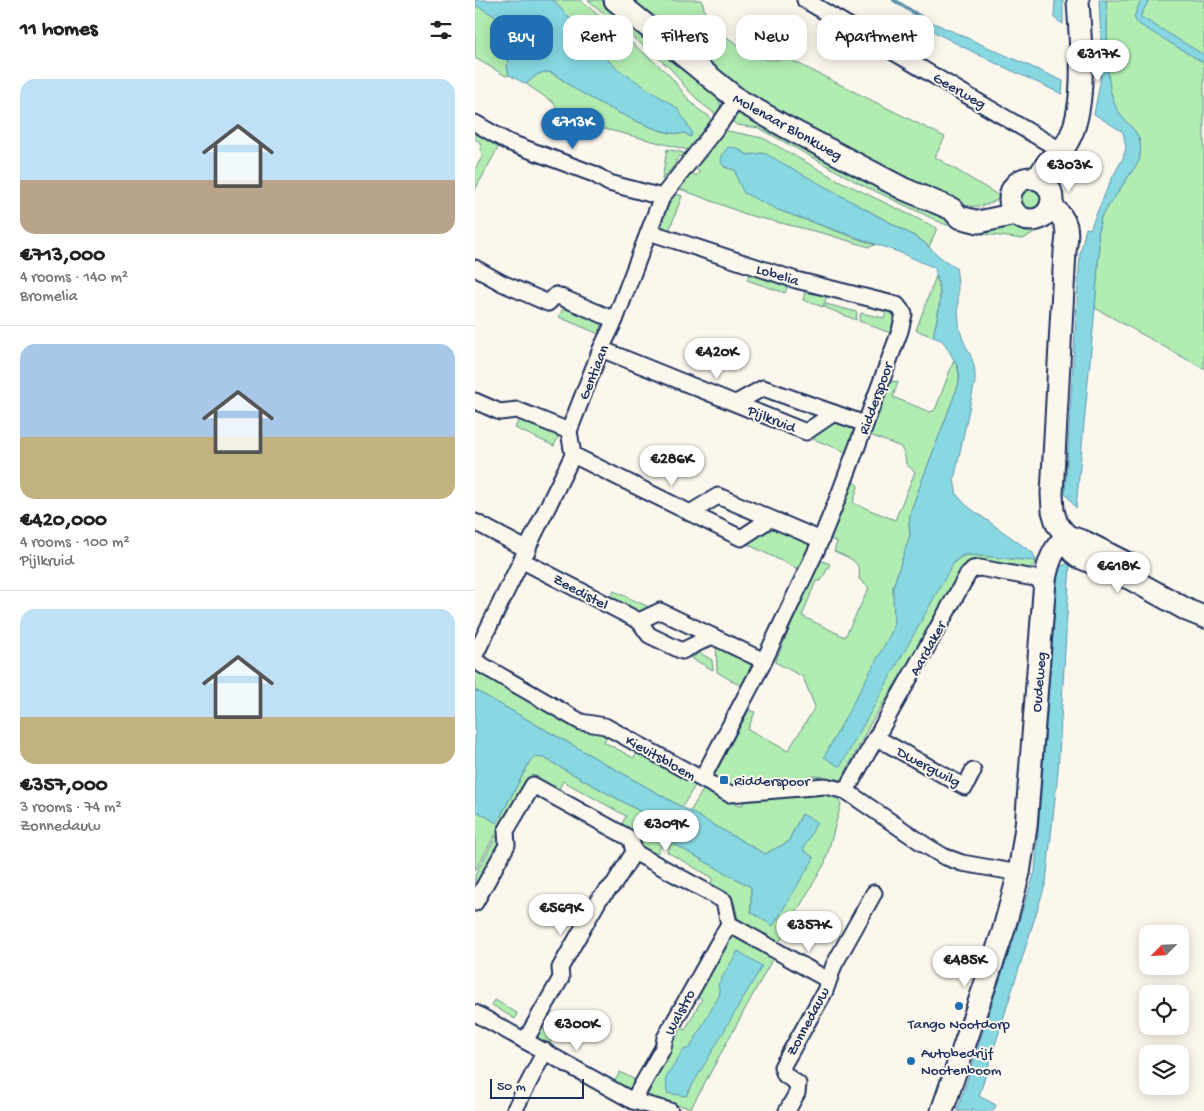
<!DOCTYPE html>
<html lang="en">
<head>
<meta charset="utf-8">
<style>
	:root { --surface:#fff; --page:#f6f6f6; --text:#222; --muted:#767676; --line:#e0e0e0; --accent:#1f6fb2 }
	body { margin:0; font-family:"Gochi Hand",sans-serif; background:var(--page); color:var(--text); height:100vh; display:flex; flex-direction:column; font-size:19px; white-space:nowrap }
	* { box-sizing:border-box; margin:0 }
	p { font-size:16px; color:var(--muted) }
	.icon { flex:none; width:28px; height:28px; fill:none; stroke:currentColor; stroke-width:2; stroke-linecap:round; stroke-linejoin:round }
	.map { position:relative; flex:1; overflow:hidden }
	.panel { display:flex; flex-direction:column; background:var(--surface); width:475px }
	.panel>* { flex:none }
	.top-card { position:absolute; left:15px; top:15px; width:475px; height:45px; display:flex; gap:10px }
	.needle { width:32px; rotate:246deg }
	.fabs { position:absolute; left:664px; top:925px; display:grid; gap:10px }
	.fabs a { display:grid; place-items:center; width:50px; height:50px; border-radius:10px; background:var(--surface); box-shadow:0 2px 12px #0003; font-size:25px }
	.scale { position:absolute; left:15px; bottom:12px; width:94px; box-sizing:border-box; padding-left:5px; border:2px solid #1b2f5e; border-top:0; font-size:14px; line-height:18px; white-space:nowrap; color:#1b2f5e; -webkit-text-stroke:4px #fbf7ec; paint-order:stroke }
	.price { position:absolute; translate:-50% -42px; padding:0 11px; border-radius:18px; background:#fff; color:#222; font-size:16px; line-height:32px; filter:drop-shadow(0 1px 2px #0008) }
	.price::after { content:''; position:absolute; left:50%; top:30px; width:15px; height:11px; margin-left:-8px; background:inherit; clip-path:polygon(0 0,100% 0,50% 100%) }
	.price.selected { background:var(--accent); color:#fff }
	ul { padding:0; list-style:none }
	li { display:grid; align-content:center; gap:10px; height:265px; padding:0 20px }
	li+li { border-top:1px solid var(--line) }
	li span { display:grid; place-items:center; height:155px; border-radius:15px; color:#555 }
	li>.icon { margin-inline-start:auto }
	span .icon { width:90px; height:90px; fill:#fffc; stroke-width:1 }
	li b { font-size:21px }
	h2 { display:flex; justify-content:space-between; align-items:center; height:60px; padding:0 20px; font-size:21px }
	.pill { padding:0 18px; border-radius:15px; background:var(--surface); box-shadow:0 2px 12px #0003; font-size:18px; line-height:45px }
	.pill.selected { background:var(--accent); color:#fff }
	main { display:flex; flex:1; min-height:0 }
	.map>svg:first-child { display:block }
</style>
</head>
<body>
<main>
<section class="panel">
<h2>11 homes<svg class="icon" aria-label="filters" viewBox="0 0 24 24"><path d="M4 7h16M4 17h16"/><circle cx="9" cy="7" r="2"/><circle cx="15" cy="17" r="2"/></svg></h2>
<ul>
<li><span style="background:linear-gradient(#bfe0f5 65%,#b9a48a 0)"><svg class="icon" aria-label="home" viewBox="0 0 24 24"><path d="M3 11l9-7 9 7M6 9v11h12V9"/></svg></span><div><b>€713,000</b><p>4 rooms · 140 m²</p><p>Bromelia</p></div></li>
<li><span style="background:linear-gradient(#a9c7e8 60%,#c2b280 0)"><svg class="icon" aria-label="home" viewBox="0 0 24 24"><path d="M3 11l9-7 9 7M6 9v11h12V9"/></svg></span><div><b>€420,000</b><p>4 rooms · 100 m²</p><p>Pijlkruid</p></div></li>
<li><span style="background:linear-gradient(#bfe0f5 70%,#c2b280 0)"><svg class="icon" aria-label="home" viewBox="0 0 24 24"><path d="M3 11l9-7 9 7M6 9v11h12V9"/></svg></span><div><b>€357,000</b><p>3 rooms · 74 m²</p><p>Zonnedauw</p></div></li>
</ul>
</section>
<div class="map">
<svg width="729" height="1111" viewBox="0 0 729 1111">
	<rect width="100%" height="100%" fill="#fbf7ec"/>
	<filter id="ink" filterUnits="userSpaceOnUse"><feTurbulence type="fractalNoise" baseFrequency=".02" numOctaves="2"/><feDisplacementMap in="SourceGraphic" scale="10" xChannelSelector="R" yChannelSelector="G"/><feConvolveMatrix kernelMatrix="1 2 1 2 8 2 1 2 1" color-interpolation-filters="sRGB"/></filter>
	<g filter="url(#ink)">
		<!-- green -->
		<g fill="#b1ecb1" stroke="#668e88">
			<path d="M77 0H105L181 63 196 77 214 100 223 109 235 117 236 120 213 150 130 129 81 108 79 103 51 84C58 78 64 71 74 72 80 74 94 85 100 89 121 101 188 140 210 133L215 137 127 55Z"/>
			<path d="M113 0H126L241 95C246 102 247 108 243 116L226 103 212 89 195 68Z"/>
			<path d="M156 0H227L231 17 241 30 277 54 293 60 314 59 470 137 460 157 526 197C510 209 494 208 476 201L266 96Z"/>
			<path d="M631 0H729V369L620 308 624 252 623 232 626 217 664 161C671 129 652 129 640 107 628 83 634 29 631 0Z"/>
			<path d="M0 5C27 19 27 19 38 48L32 66 34 75 31 76 0 58Z"/>
			<path d="M266 113 491 224 538 221 548 225 568 228 548 239 502 233 469 224 385 184 284 128 262 125 255 120 259 115Z"/>
			<path d="M248 130 288 138 359 178 462 228 454 247 446 240 425 228 287 153 273 155 261 148 249 167 260 170 261 175 303 210 400 245 394 247 351 234 273 215 200 187 214 170 221 176 224 172 220 168 231 156 229 154Z"/>
			<path d="M0 131 24 146 0 190V169L7 157 5 142 0 139Z"/>
			<path d="M192 149 209 153 207 157 204 156 201 160V163L187 180Z"/>
			<circle cx="556" cy="200" r="10"/>
			<path d="M197 192 207 196 194 231C177 222 191 204 197 192Z"/>
			<path d="M275 271 311 284 312 288 310 293 272 280Z"/>
			<path d="M461 276C469 296 462 317 458 337L441 330Z"/>
			<path d="M331 288 353 293 348 307 328 300Z"/>
			<path d="M351 304 382 312 381 320 349 307Z"/>
			<path d="M89 306 131 323 126 335 84 317Z"/>
			<path d="M412 308 423 314 418 334 384 321 386 313 409 318Z"/>
			<path d="M479 360C484 369 485 376 483 386L436 510 434 524 435 535 418 587 419 624 416 633 474 571C479 561 484 556 495 555L561 561C560 564 559 566 556 567 549 571 503 571 491 571L394 726 367 780 340 776 282 784 252 785 239 776 274 710 280 712 273 729 313 751 340 707 328 677 300 662 345 560 355 564 346 581H341L327 616 370 637 394 588 384 579C387 560 373 558 359 551L362 542 355 539 377 480 383 486 378 503 420 520 440 472 431 464 430 456 426 447 395 435 416 381 423 382 418 397 455 412 460 410Z"/>
			<path d="M361 418 382 428 376 454 333 437Z"/>
			<path d="M44 419 84 435 79 446 40 428Z"/>
			<path d="M299 526 336 543 337 549 327 571 270 543Z"/>
			<path d="M139 591 176 608 165 615 134 601Z"/>
			<path d="M241 642 280 664 271 689 242 672Z"/>
			<path d="M225 653 237 660 238 670 216 658Z"/>
			<path d="M0 669 110 730 133 734 129 742 159 758 164 750 221 784 207 807 0 690Z"/>
			<path d="M60 757 69 758 177 818 186 837 190 839 180 857 166 849 146 826 151 816 88 781 83 791 58 777 28 827 27 843 0 892V875L21 837 20 835 0 871V810L22 823 55 761Z"/>
			<path d="M229 788 258 799 259 804 268 805V800L343 793 362 797 366 804 350 863 302 946 264 924 259 902 234 887 238 878 192 852 197 843 276 887V912L338 858 328 850 327 814 313 842 290 854 215 812Z"/>
			<path d="M255 935 298 958 216 1108 176 1099 173 1095 178 1083 175 1081 198 1042V1034L203 1026 210 1030 227 999 220 994Z"/>
			<path d="M20 1000 42 1013 40 1019 17 1005Z"/>
			<path d="M66 1027 80 1035 72 1047 62 1039V1033Z"/>
			<path d="M145 1072 162 1081 158 1088 149 1090 138 1084Z"/>
		</g>
		<!-- water -->
		<g fill="#88d8e2" stroke="#5c94ad">
			<path d="M0 0H77L79 1 127 55 144 70 202 108 217 132 216 137 210 133C190 140 120 101 100 89 93 85 83 74 74 72 64 71 58 78 51 84L34 75 32 66 38 48C26 19 27 19 0 5Z"/>
			<path d="M580 0H588V24L579 18Z"/>
			<path d="M624 0H631C634 29 628 82 641 107 652 130 671 129 664 161L626 217 623 232 624 252 620 308 601 508 590 493 605 254 611 228 615 229 635 182 648 158 651 148 648 132 619 114 625 83 627 60Z"/>
			<path d="M666 0H674L666 15V17L729 55V63L662 23 659 17Z"/>
			<path d="M450 20 461 24 588 81 587 94 516 61 461 33Z"/>
			<path d="M253 147 261 148 273 155 287 153 291 154 446 240 465 257 481 268C485 288 481 310 485 330 490 351 501 356 500 381L479 480 482 495 492 506 558 553 561 561 495 555H488L479 562 365 767 349 757 416 633 419 624 418 587 435 535 434 524 436 510 483 386 485 377 483 367 470 344 466 340 458 337C461 322 466 307 465 292 464 283 461 276 460 268L426 253 303 210 269 193 263 181 260 170C244 166 242 162 253 147Z"/>
			<path d="M595 563 583 771 571 882 504 1096 521 1105 518 1111H502L497 1109 496 1111H482L560 872 583 567Z"/>
			<path d="M0 690 290 854 313 842 327 814 342 822 328 850 339 858 298 926 276 912V887L186 837 177 818 69 758 60 757 55 761 22 823 0 810Z"/>
			<path d="M263 951 287 966 211 1096 192 1093 191 1078 208 1050 215 1048 245 994 243 985Z"/>
		</g>
		<g fill="none" stroke-linecap="round" stroke-linejoin="round">
			<!-- stream -->
			<path stroke="#5c94ad" stroke-width="4" d="M419 0 450 20"/>
			<!-- street casing -->
			<g stroke="#1b2f5e" stroke-width="19">
				<g id="street">
					<path d="M330 0 587 151"/>
					<path d="M0 123 33 142 119 174 134 183 187 197"/>
					<path d="M174 232 321 280 422 305 429 314 425 331 364 495 342 549 288 663 227 779"/>
					<path d="M0 268 27 283 73 303 81 295 140 320"/>
					<path d="M126 349 331 432 359 413"/>
					<path d="M0 401 25 412 42 410 94 431"/>
					<path d="M261 403 288 388 390 424"/>
					<path d="M98 455 266 538 295 519"/>
					<path d="M215 513 243 496 346 540"/>
					<path d="M0 522 53 550"/>
					<path d="M48 561 164 621 174 635 207 651 237 636"/>
					<path d="M164 621 185 611 289 661"/>
					<path d="M0 655 98 455 94 431 126 349 140 320 187 197 246 122 262 99"/>
					<path d="M0 661 106 722 130 726 254 794 350 786 371 791 450 845 468 856 487 863 544 873"/>
					<path d="M402 738 490 787 498 771"/>
					<path d="M371 791 493 574 498 569 505 568 570 580"/>
					<path d="M0 903 32 845 31 831 58 785 156 839 159 852 249 901 254 924 353 980"/>
					<path d="M0 1013 158 1101 195 1111"/>
					<path d="M50 1041 86 978 85 968 125 898 139 884 159 852"/>
					<path d="M158 1101 188 1048 190 1038 254 924"/>
					<path d="M39 1111 70 1051"/>
					<path d="M312 1111 322 1093 323 1084 310 1075 307 1067 350 991 359 965 399 893"/>
				</g>
			</g>
			<!-- secondary casing -->
			<g stroke="#1b2f5e" stroke-width="25">
				<g id="secondary">
					<path d="M140 0 262 99 311 127 429 189 477 209 484 217 504 222 540 214"/>
					<circle cx="556" cy="199" r="21"/>
					<path d="M562 179C566 173 570 165 575 160 582 152 588 151 593 141 613 106 605 39 603 0"/>
					<path d="M576 205C593 221 594 229 590 251L577 494 578 511 582 524 592 536 598 552 604 557 656 579 714 611 729 617"/>
					<path d="M592 536 610 542 653 564"/>
					<path d="M467 1111 528 932 544 873 551 827 570 580C573 563 578 548 592 536"/>
				</g>
			</g>
			<!-- street -->
			<use href="#street" stroke="#fbf7ec" stroke-width="15"/>
			<!-- secondary -->
			<use href="#secondary" stroke="#fbf7ec" stroke-width="21"/>
		</g>
	</g>
	<!-- markers -->
	<g fill="#1f6fb2" stroke="#fbf7ec" stroke-width="2">
		<rect x="244" y="775" width="10" height="10" rx="2.5"/>
		<circle cx="484" cy="1006" r="5"/>
		<circle cx="436" cy="1061" r="5"/>
	</g>
	<g text-anchor="middle" stroke-width="4" stroke-linejoin="round" paint-order="stroke">
		<!-- street labels -->
		<g font-size="15" fill="#1b2f5e" stroke="#fbf7ec">
			<text transform="translate(485 90) rotate(30)" y="5">Geerweg</text>
			<text transform="translate(313 126) rotate(29)" y="5">Molenaar Blonkweg</text>
			<text transform="translate(303 274) rotate(17)" y="5">Lobelia</text>
			<text transform="translate(118 372) rotate(-68)" y="5">Gentiaan</text>
			<text transform="translate(400 398) rotate(-70)" y="5">Ridderspoor</text>
			<text transform="translate(297 418) rotate(22)" y="5">Pijlkruid</text>
			<text transform="translate(106 591) rotate(28)" y="5">Zeedistel</text>
			<text transform="translate(452 648) rotate(-61)" y="5">Aardaker</text>
			<text transform="translate(563 682) rotate(-85)" y="5">Oudeweg</text>
			<text transform="translate(186 757) rotate(29)" y="5">Kievitsbloem</text>
			<text transform="translate(454 766) rotate(28)" y="5">Dwergwilg</text>
			<text transform="translate(204 1012) rotate(-62)" y="5">Walstro</text>
			<text transform="translate(332 1021) rotate(-62)" y="5">Zonnedauw</text>
		</g>
		<!-- poi labels -->
		<g font-size="15" fill="#1b2f5e" stroke="#fbf7ec" text-anchor="start">
			<text x="259" y="785">Ridderspoor</text>
			<text x="484" y="1028" text-anchor="middle">Tango Nootdorp</text>
			<text x="446" y="1057">Autobedrijf<tspan x="446" dy="17">Nootenboom</tspan></text>
		</g>
	</g>
</svg>
<div class="fabs">
<a><svg class="needle" viewBox="-14 -14 28 28"><path d="M0-13l5 13h-10z" fill="#e53935"/><path d="M0 13l5-13h-10z" fill="#767676"/></svg></a>
<a><svg class="icon" aria-label="locate" viewBox="0 0 24 24"><circle cx="12" cy="12" r="6"/><path d="M12 2v4M12 18v4M2 12h4M18 12h4"/></svg></a>
<a><svg class="icon" aria-label="layers" viewBox="0 0 24 24"><path d="M12 4l9 5-9 5-9-5zM3 14l9 5 9-5"/></svg></a>
</div>
<div class="scale">50 m</div>
<b class="price" style="left:623px;top:82px">€317K</b>
<b class="price selected" style="left:98px;top:150px">€713K</b>
<b class="price" style="left:594px;top:193px">€303K</b>
<b class="price" style="left:242px;top:380px">€420K</b>
<b class="price" style="left:197px;top:487px">€286K</b>
<b class="price" style="left:643px;top:594px">€618K</b>
<b class="price" style="left:191px;top:852px">€309K</b>
<b class="price" style="left:86px;top:936px">€569K</b>
<b class="price" style="left:334px;top:953px">€357K</b>
<b class="price" style="left:490px;top:988px">€485K</b>
<b class="price" style="left:102px;top:1052px">€300K</b>
<div class="top-card">
<a class="pill selected">Buy</a>
<a class="pill">Rent</a>
<a class="pill">Filters</a>
<a class="pill">New</a>
<a class="pill">Apartment</a>
</div>
</div>
</main>
</body>
</html>
